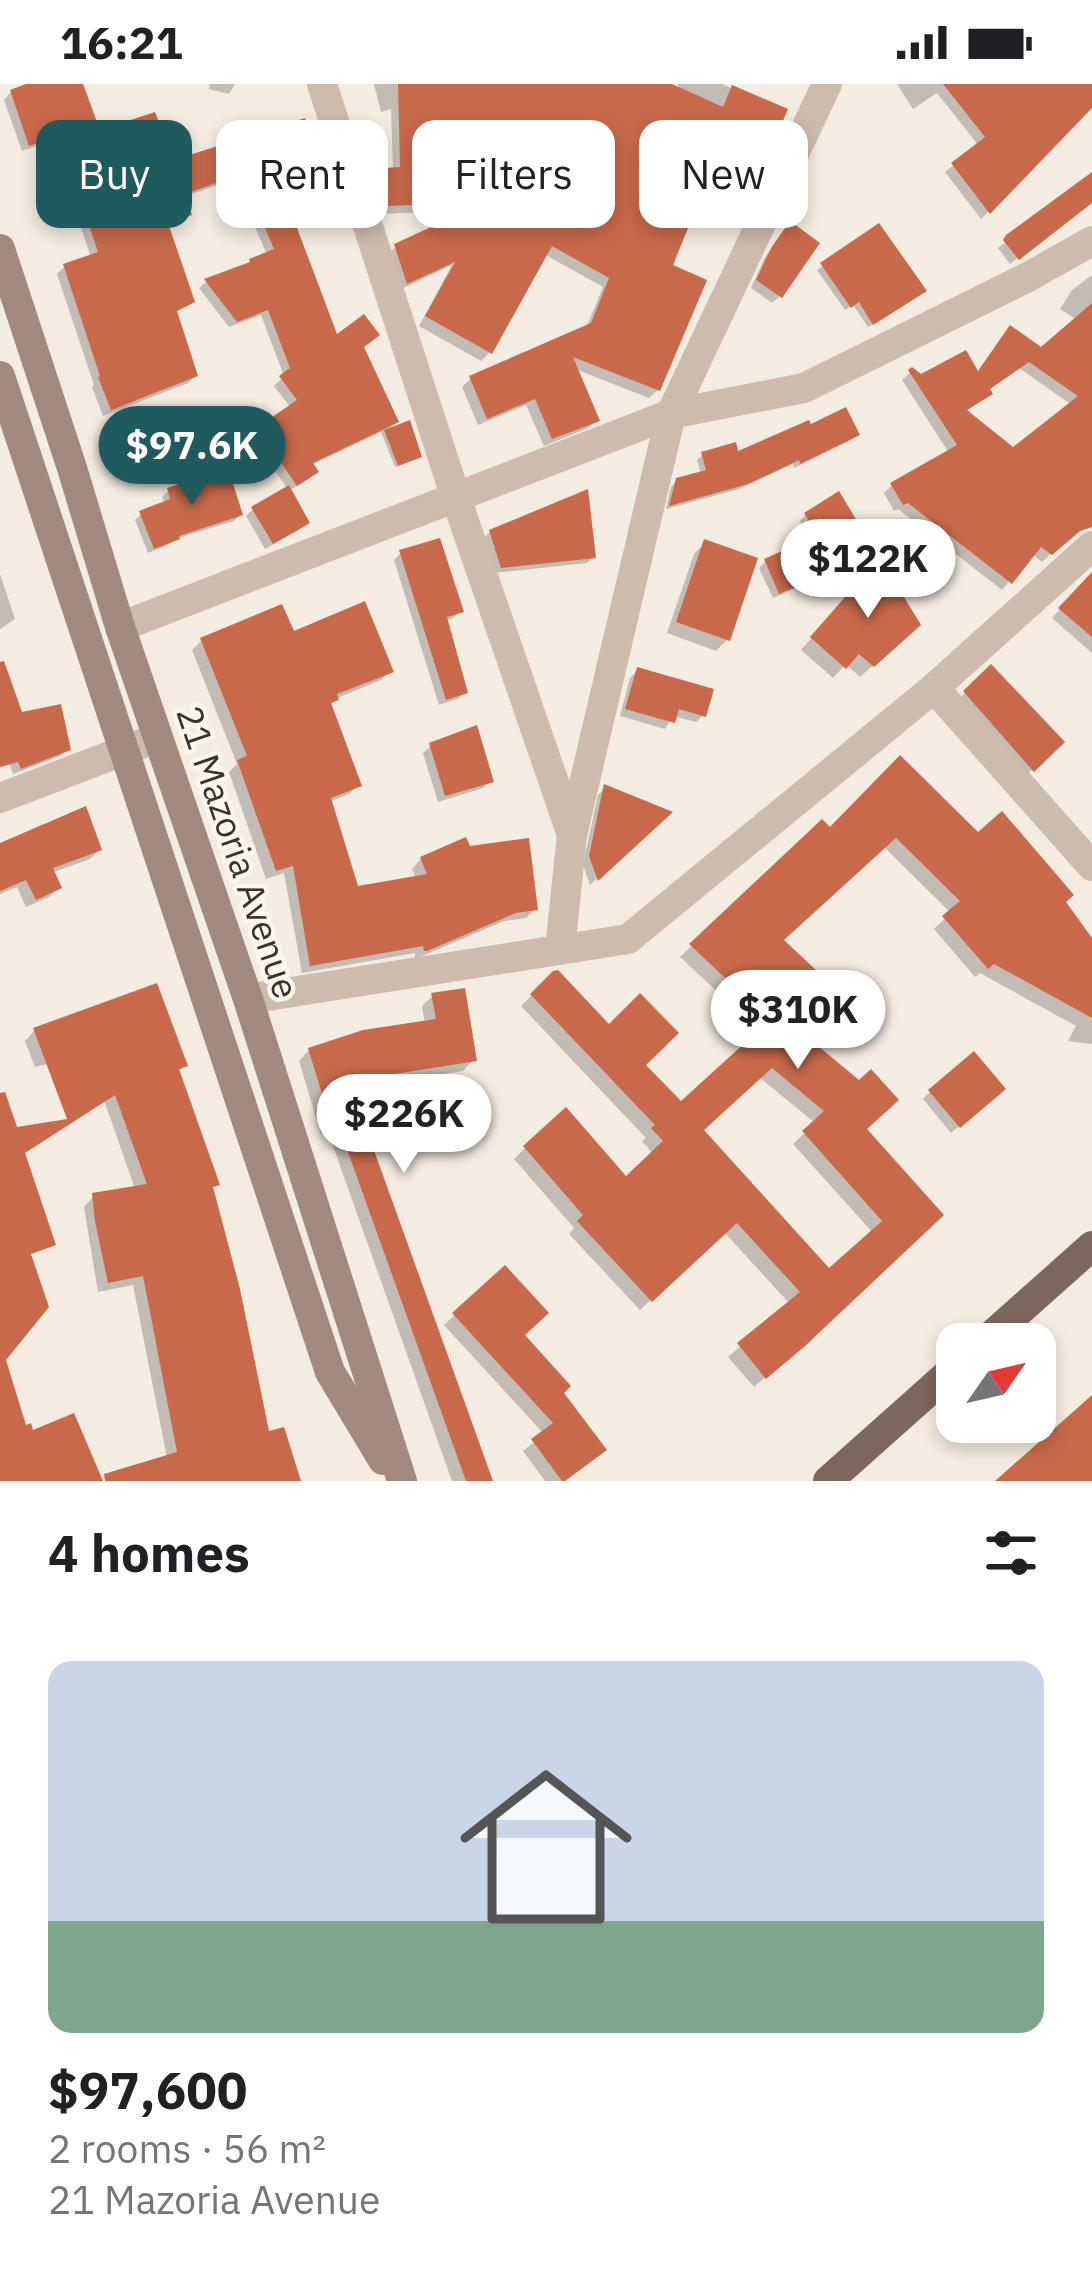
<!DOCTYPE html>
<html lang="en">
<head>
<meta charset="utf-8">
<style>
	:root { --surface:#fff; --page:#f2f2f2; --text:#202124; --muted:#757577; --line:#e0e0e0; --accent:#1f5a5e }
	body { margin:0; font-family:"IBM Plex Sans",sans-serif; background:var(--page); color:var(--text); height:100vh; display:flex; flex-direction:column; font-size:45px; white-space:nowrap }
	* { box-sizing:border-box; margin:0 }
	p { font-size:39px; color:var(--muted) }
	.icon { flex:none; width:66px; height:66px; fill:none; stroke:currentColor; stroke-width:2; stroke-linecap:round; stroke-linejoin:round }
	.map { position:relative; height:1397px; overflow:hidden }
	.side { display:flex; flex-direction:column; background:var(--surface); flex:1 }
	.side>* { flex:none }
	.top-card { position:absolute; left:36px; top:36px; width:1020px; height:108px; display:flex; gap:24px }
	.needle { width:78px; rotate:56deg }
	.tools { position:absolute; left:936px; top:1239px; display:grid; gap:24px }
	.tools a { display:grid; place-items:center; width:120px; height:120px; border-radius:24px; background:var(--surface); box-shadow:0 6px 18px #0003; font-size:60px }
	.price { position:absolute; translate:-50% -102px; padding:0 27px; border-radius:42px; background:#fff; color:#222; font-size:39px; line-height:78px; filter:drop-shadow(0 3px 6px #0008) }
	.price::after { content:''; position:absolute; left:50%; top:72px; width:36px; height:27px; margin-left:-18px; background:inherit; clip-path:polygon(0 0,100% 0,50% 100%) }
	.price.selected { background:var(--accent); color:#fff }
	ul { padding:0; list-style:none }
	li { display:grid; align-content:center; gap:24px; height:636px; padding:0 48px }
	li+li { border-top:3px solid var(--line) }
	li span { display:grid; place-items:center; height:372px; border-radius:24px; color:#555 }
	li>.icon { margin-inline-start:auto }
	span .icon { width:216px; height:216px; fill:#fffc; stroke-width:1 }
	li b { font-size:51px }
	h2 { display:flex; justify-content:space-between; align-items:center; height:144px; padding:0 48px; font-size:51px }
	.pill { padding:0 42px; border-radius:24px; background:var(--surface); box-shadow:0 6px 18px #0003; font-size:42px; line-height:108px }
	.pill.selected { background:var(--accent); color:#fff }
	.status { display:flex; justify-content:space-between; align-items:center; height:84px; padding:0 60px; background:var(--surface); direction:ltr }
	.status svg { height:33px; fill:currentColor }
	.map>svg:first-child { display:block }
</style>
</head>
<body>
<div class="status"><b>16:21</b><svg viewBox="0 0 49 12"><path d="M0 12V9h3v3zM5 12V6h3v6zM10 12V3h3v9zM15 12V0h3v12zM26 1h20v11H26zM47 4h2v5h-2z"/></svg></div>
<div class="map">
<svg width="1092" height="1397" viewBox="0 0 1092 1397">
	<rect width="100%" height="100%" fill="#f4ebe1"/>
	<!-- shadow -->
	<g fill="#0003" fill-rule="evenodd">
		<path d="M35 0H80L93 38 86 45 22 67 4 16 11 8Z"/>
		<path d="M210 0H235L229 10 209 5Z"/>
		<path d="M374 0H644L677 9 678 0H722L784 26 741 129 732 138 694 121 670 183 658 306 649 314 575 285 596 336 588 344 544 362 526 321 478 341 462 303 471 294 586 244 603 203 544 170 490 268 481 277 419 242 452 181 399 206 387 171 396 163 474 126 378 130 377 95 385 87 393 86 391 25 381 28Z"/>
		<path d="M897 0H1092V20L981 135 945 88 979 62 937 9 913 25Z"/>
		<path d="M117 44 172 80 313 68 305 76 321 113 314 120 289 131 335 255 361 263 396 338 384 349 408 340 416 375 395 383 381 348 311 381 308 395 289 407 307 438 299 446 265 465 246 432 253 425 288 406 270 379 274 374 257 349 291 324 274 302 284 292 261 231 229 243 199 204 206 198 245 183 267 171 235 95 183 113 189 130 182 138 166 143 162 231 195 292 188 299 103 332 92 303 94 301 57 190 65 182 91 174 71 113 78 105 123 90 110 51Z"/>
		<path d="M1092 92V117L1010 180 998 164Z"/>
		<path d="M879 144 918 212 868 243 853 221 845 226 817 186Z"/>
		<path d="M783 148 780 212 772 219 751 204 764 175Z"/>
		<path d="M1092 191V409L1071 451 1042 478 1032 470 1002 506 898 425 894 427 884 409 892 401 949 369 902 296 912 287 921 294 977 290 1041 267 1077 236 1060 225 1072 206ZM1019 284 1072 321 1013 366 964 328 981 317 989 309 987 307Z"/>
		<path d="M856 351 851 356 794 384 793 380 739 405 666 425 671 403 677 397 701 390 697 376 703 371H736Z"/>
		<path d="M168 407 240 431 234 437 175 455 170 460 148 469 135 436 141 430 165 420 162 413Z"/>
		<path d="M806 431 863 472 857 478 773 514 759 484 765 478 811 455 800 437Z"/>
		<path d="M490 448 593 473 587 479 495 489 484 454Z"/>
		<path d="M705 459 728 555 716 567 667 549 694 470Z"/>
		<path d="M401 469 460 527 453 534 445 537 465 608 457 615 439 621 394 476Z"/>
		<path d="M0 490 15 535 0 545Z"/>
		<path d="M1092 491V569L1052 534Z"/>
		<path d="M864 495 906 552 860 593 846 580 833 594 801 566Z"/>
		<path d="M292 551 390 587 381 596 337 614 329 622 358 701 349 710 329 718 355 806 416 795 412 785 421 775 535 825 526 834 504 837 415 875V869L302 889 284 789 266 795 229 688 237 680 192 566 202 556Z"/>
		<path d="M991 584 1061 658 1025 692 958 616Z"/>
		<path d="M638 586 703 631 696 638 673 632 665 645 620 632 630 594Z"/>
		<path d="M0 638 68 665 60 672 13 690 0 652Z"/>
		<path d="M431 662 490 697 483 704 438 718 423 669Z"/>
		<path d="M605 704 667 729 590 801 583 781 598 711Z"/>
		<path d="M822 739 829 747 978 752 1063 818 1092 859V960L1068 957 1076 942 980 889 975 893 934 845 951 829 883 762 780 857 791 943 863 1046 940 1131 790 1272 754 1303 728 1273 790 1220 724 1148 640 1226 569 1150 574 1144 514 1075 525 1064 626 1096 653 1070 642 1057 646 1054 521 922 554 889 681 1021 761 948 680 873ZM759 993 815 1039 793 1060 873 1149 829 1188 700 1046Z"/>
		<path d="M0 762 99 766 90 775 51 789 58 804 49 813 26 823 17 803 0 810Z"/>
		<path d="M155 902 185 981 177 988 216 1100 211 1106 237 1206 266 1351 282 1346 298 1397H131L130 1392 141 1382 167 1374 133 1201 98 1208 84 1123 94 1112 135 1105 104 1016 114 1006 148 996 138 958 35 983 25 957 35 946Z"/>
		<path d="M433 912 473 976 463 987 355 1003 359 1034 489 1397H452L328 1048 321 1050 299 977 309 966 425 940 422 922Z"/>
		<path d="M930 1008 995 1012 951 1049 923 1015Z"/>
		<path d="M505 1185 521 1252 560 1309 564 1397H545L523 1367 544 1350 444 1241Z"/>
	</g>
	<!-- building -->
	<g fill="#c8694b" fill-rule="evenodd">
		<path d="M26 0H83L97 38 29 62 10 6Z"/>
		<path d="M398 0H672L723 23 732 1 788 25 743 131 701 112 673 181 707 196 660 307 573 273 600 337 552 355 535 315 487 335 469 292 591 239 609 194 552 162 492 270 425 232 455 178 407 200 394 160 483 119 385 122 384 84 400 83Z"/>
		<path d="M943 0H1092V24L990 130 951 79 985 53Z"/>
		<path d="M155 28 174 76 305 34 317 68 307 72 324 114 291 128 337 250 364 230 380 251 364 263 399 338 313 379 319 388 297 402 275 370 281 367 262 340 297 316 279 292 290 284 268 226 237 238 204 195 250 178 249 175 274 165 242 90 185 110 192 131 168 139 195 218 177 227 198 292 111 326 98 293 100 292 63 180 98 168 76 103 130 85 115 41Z"/>
		<path d="M1092 88V119L1019 176 1003 156 1006 151Z"/>
		<path d="M790 137 820 159 782 214 756 196 771 164Z"/>
		<path d="M879 139 927 207 873 241 859 218 851 224 820 179Z"/>
		<path d="M1092 219V443L1080 447 1052 471 1041 463 1012 500 908 419 903 421 890 399 957 361 908 286 912 283 921 290 966 266 978 287 1010 241 1041 263ZM1029 278 1078 312 1013 363 967 326 993 310 990 305Z"/>
		<path d="M846 323 860 351 800 380 799 376 748 400 669 422 676 394 706 386 701 368 736 358 738 367 809 336 811 340Z"/>
		<path d="M410 336 422 373 398 382 384 346Z"/>
		<path d="M228 384 243 431 179 452 180 455 154 465 139 427 170 415 167 404Z"/>
		<path d="M289 401 310 439 273 460 251 423Z"/>
		<path d="M588 405 596 474 501 484 489 446Z"/>
		<path d="M839 407 869 457 858 464 867 472 779 510 764 475 818 451 804 429Z"/>
		<path d="M440 454 464 528 447 533 468 609 446 616 399 466Z"/>
		<path d="M704 455 758 474 730 557 676 538Z"/>
		<path d="M875 479 893 495 921 541 874 583 859 570 846 585 810 553Z"/>
		<path d="M1092 488V553L1058 524Z"/>
		<path d="M365 517 394 588 337 610 339 616 331 619 362 702 331 714 358 802 427 790 420 773 466 753 470 762 529 754 538 826 516 829 427 867H424L423 862 310 882 293 782 276 787 237 676 247 672 200 554 282 520 294 547Z"/>
		<path d="M4 577 22 628 61 620 71 666 21 685 18 678 0 683V578Z"/>
		<path d="M991 580 1065 658 1034 688 963 607Z"/>
		<path d="M637 583 714 605 706 633 679 625 675 639 625 625Z"/>
		<path d="M477 641 494 698 445 712 429 659Z"/>
		<path d="M900 671 978 748 1002 727 1074 811 1066 818 1092 854V934L994 880 988 885 942 832 960 817 896 754 784 856 833 902 795 943 859 996 871 985 899 1016 867 1045 944 1131 805 1262 766 1295 737 1259 800 1208 737 1139 652 1218 577 1137 583 1131 523 1062 566 1023 626 1092 663 1057 651 1044 655 1041 530 910 553 887 558 886 609 940 640 909 679 949 646 981 681 1017 770 936 689 860 822 735 830 743ZM772 984 824 1027 802 1047 882 1137 829 1184 704 1046Z"/>
		<path d="M604 700 673 728 598 797 589 772Z"/>
		<path d="M86 722 102 766 53 784 62 804 36 816 26 796 0 807V759Z"/>
		<path d="M157 899 188 982 179 985 220 1101 213 1103 240 1205 269 1347 284 1343 301 1397H105L104 1390 177 1368 143 1192 108 1199 95 1137 92 1109 147 1100 115 1011 25 1069 56 1161 31 1170 49 1223 6 1276 26 1341 31 1339 33 1346 74 1329 103 1397H0V1009L5 1008 17 1043 67 1035 33 944Z"/>
		<path d="M465 904 477 977 356 996 367 1031 362 1033 493 1397H466L338 1040 332 1042 308 964 363 946 436 935 431 909Z"/>
		<path d="M974 967 1006 1005 960 1044 928 1006Z"/>
		<path d="M505 1181 549 1229 525 1251 571 1302 564 1309 607 1366 565 1397H562L531 1355 553 1339 452 1229Z"/>
		<path d="M1092 1311V1397H995Z"/>
	</g>
	<g fill="none" stroke-linecap="round" stroke-linejoin="round">
		<!-- minor -->
		<g stroke="#cdbbac" stroke-width="30">
			<path d="M322 0 455 411 572 751"/>
			<path d="M120 543 671 330 804 304 1028 193 1092 157"/>
			<path d="M934 604 1092 782"/>
			<path d="M0 714 157 654"/>
			<path d="M560 865 572 751 671 330 827 0"/>
			<path d="M248 915 628 855 934 604 1092 462"/>
		</g>
		<!-- secondary -->
		<g stroke="#a18a7d" stroke-width="30">
			<path d="M0 165 72 384 120 543 248 915 402 1397"/>
			<path d="M0 292 330 1288 383 1376"/>
		</g>
		<!-- primary -->
		<g stroke="#7d675c" stroke-width="30">
			<path d="M982 1260 1092 1162"/>
			<path d="M828 1397 957 1282"/>
		</g>
	</g>
	<g text-anchor="middle" stroke-width="9" stroke-linejoin="round" paint-order="stroke">
		<!-- street labels -->
		<g font-size="36" fill="#3b302b" stroke="#fbf5ee">
			<text transform="translate(238 768) rotate(71)" y="13">21 Mazoria Avenue</text>
		</g>
	</g>
</svg>
<div class="tools">
<a><svg class="needle" viewBox="-14 -14 28 28"><path d="M0-13l5 13h-10z" fill="#e53935"/><path d="M0 13l5-13h-10z" fill="#757577"/></svg></a>
</div>
<b class="price selected" style="left:192px;top:424px">$97.6K</b>
<b class="price" style="left:868px;top:537px">$122K</b>
<b class="price" style="left:798px;top:988px">$310K</b>
<b class="price" style="left:404px;top:1092px">$226K</b>
<div class="top-card">
<a class="pill selected">Buy</a>
<a class="pill">Rent</a>
<a class="pill">Filters</a>
<a class="pill">New</a>
</div>
</div>
<section class="side">
<h2>4 homes<svg class="icon" aria-label="filters" viewBox="0 0 24 24"><path d="M4 7h16M4 17h16"/><circle cx="9" cy="7" r="2"/><circle cx="15" cy="17" r="2"/></svg></h2>
<ul>
<li><span style="background:linear-gradient(#c9d6e8 70%,#7fa58c 0)"><svg class="icon" aria-label="home" viewBox="0 0 24 24"><path d="M3 11l9-7 9 7M6 9v11h12V9"/></svg></span><div><b>$97,600</b><p>2 rooms · 56 m²</p><p>21 Mazoria Avenue</p></div></li>
</ul>
</section>
</body>
</html>
